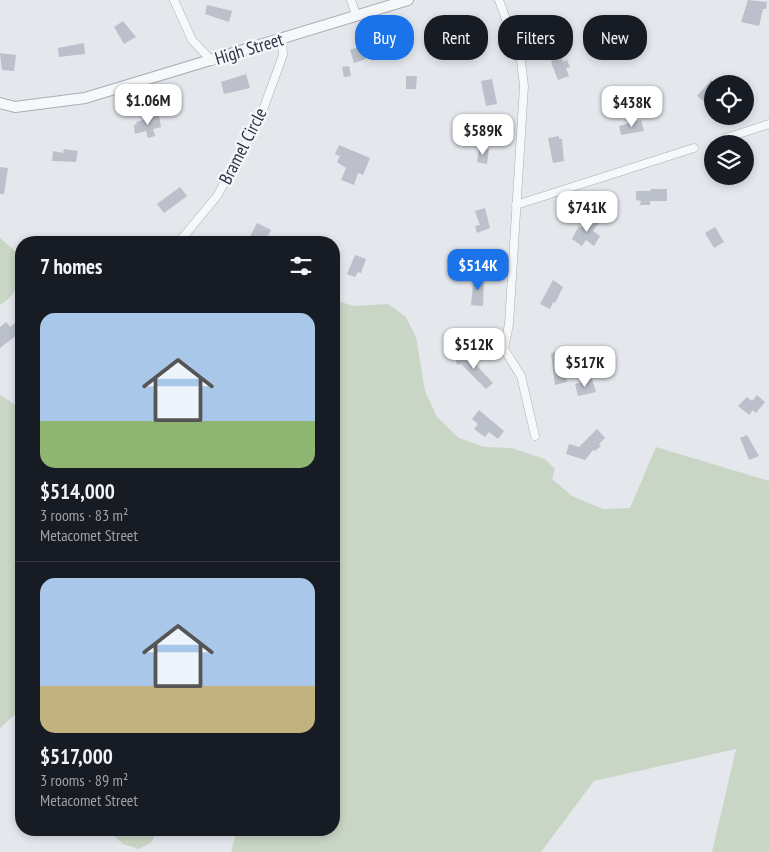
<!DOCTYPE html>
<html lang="en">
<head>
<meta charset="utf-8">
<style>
	:root { --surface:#171b24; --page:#242831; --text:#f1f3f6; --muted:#9ea1a6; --line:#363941; --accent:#1a73e8 }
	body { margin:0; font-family:"PT Sans Narrow",sans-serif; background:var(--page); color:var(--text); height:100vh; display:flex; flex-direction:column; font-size:19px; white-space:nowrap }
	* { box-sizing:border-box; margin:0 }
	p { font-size:16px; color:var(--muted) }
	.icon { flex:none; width:28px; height:28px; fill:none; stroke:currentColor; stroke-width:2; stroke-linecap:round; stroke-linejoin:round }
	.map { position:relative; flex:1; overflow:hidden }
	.sheet { position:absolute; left:15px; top:236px; width:325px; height:600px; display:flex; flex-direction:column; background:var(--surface); border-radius:20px; box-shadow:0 2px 8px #0003 }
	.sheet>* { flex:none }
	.hud { position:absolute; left:355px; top:15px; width:339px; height:45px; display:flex; gap:10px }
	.tools { position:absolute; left:704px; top:75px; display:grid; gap:10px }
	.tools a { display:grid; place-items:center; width:50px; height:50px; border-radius:50%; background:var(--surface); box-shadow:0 2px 8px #0003; font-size:25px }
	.price { position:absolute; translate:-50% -42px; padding:0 11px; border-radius:10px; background:#fff; color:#222; font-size:16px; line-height:32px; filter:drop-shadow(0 1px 2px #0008) }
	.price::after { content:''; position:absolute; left:50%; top:30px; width:15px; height:11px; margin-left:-8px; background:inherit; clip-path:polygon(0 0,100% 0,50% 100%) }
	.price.on { background:var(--accent); color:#fff }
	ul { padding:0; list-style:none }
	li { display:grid; align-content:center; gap:10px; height:265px; padding:0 25px }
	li+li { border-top:1px solid var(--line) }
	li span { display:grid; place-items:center; height:155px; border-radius:15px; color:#555 }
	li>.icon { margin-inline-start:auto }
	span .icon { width:90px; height:90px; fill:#fffc; stroke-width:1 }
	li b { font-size:21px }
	h2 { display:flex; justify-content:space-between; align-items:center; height:60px; padding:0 25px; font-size:21px }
	.tag { padding:0 18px; border-radius:20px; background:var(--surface); box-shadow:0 2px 8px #0003; font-size:18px; line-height:45px }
	.tag.on { background:var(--accent); color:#fff }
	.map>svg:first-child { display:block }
</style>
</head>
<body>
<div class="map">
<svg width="769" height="852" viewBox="0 0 769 852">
	<rect width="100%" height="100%" fill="#e4e7ec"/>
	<!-- green -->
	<g fill="#c9d6c5">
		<path d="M0 238 21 256C21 276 19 294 0 305Z"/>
		<path d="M334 291 335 300 353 306 388 304 406 317 416 337 425 391 437 417 459 438 484 447 511 448 545 459 555 469 552 479 572 496 603 509 630 508 656 447 769 481V852H712L736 749 594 781 541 852H231L237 830H334Z"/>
		<path d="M0 395 21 408V709L0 728Z"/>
		<path d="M107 830H156L152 842 139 849 123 844Z"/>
	</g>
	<!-- building -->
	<g fill="#bbc0ca">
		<path d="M748 0 767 2 766 9H763L759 26 741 22Z"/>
		<path d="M207 5 232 11 229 22 205 14Z"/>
		<path d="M123 21 136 37 124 44 114 27Z"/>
		<path d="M557 36 563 62 567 60 570 67 566 68 569 76 558 80 552 65 547 37Z"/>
		<path d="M84 43 85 54 59 57 58 48Z"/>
		<path d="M362 46 366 59 354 63 350 50Z"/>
		<path d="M0 53 16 55 14 71 2 70Z"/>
		<path d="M349 66 351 76 344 77 342 67Z"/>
		<path d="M246 74 250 88 224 94 221 82Z"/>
		<path d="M406 76H417L416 89H406Z"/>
		<path d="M492 79 497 104 486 106 481 81Z"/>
		<path d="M712 79V96L706 103 697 96Z"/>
		<path d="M159 115 161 127 153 129 155 136 148 138 146 131 135 134 134 125 137 124 136 122Z"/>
		<path d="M641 120 644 131 621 135 619 126Z"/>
		<path d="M559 136V139H562L564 161 553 163 548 138Z"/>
		<path d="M339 145 370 158 363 175 358 173 354 185 341 180 346 168 337 162 340 156 335 154Z"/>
		<path d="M479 147 489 149 487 164 477 162Z"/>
		<path d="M64 149 78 151 76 162 52 161 53 151 63 153Z"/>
		<path d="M0 167 8 168 4 194H0Z"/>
		<path d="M180 187 187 196 164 213 157 204Z"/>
		<path d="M651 189H667V201H650V205H640L641 201 636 200V191H650Z"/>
		<path d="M485 208 490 228 477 233 475 226 480 225 475 211Z"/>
		<path d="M589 216 599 223 593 231 600 236 594 246 586 240 582 246 572 239 579 226 581 228Z"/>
		<path d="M257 223 271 230 265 242H247Z"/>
		<path d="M715 227 724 242 714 248 705 233Z"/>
		<path d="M355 255 366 259 361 273 358 272 355 277 347 274Z"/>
		<path d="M474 275 484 276 483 306 471 305Z"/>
		<path d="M553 280 563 287 555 303 553 302 550 309 540 304Z"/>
		<path d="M6 322 10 327 15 323 21 332 0 348V327Z"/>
		<path d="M561 351 567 382 555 385 551 353Z"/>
		<path d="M466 354 493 383 486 389 461 364 457 365 455 357Z"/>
		<path d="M592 379 596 392 578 396 575 384Z"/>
		<path d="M757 395 765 402 756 413 753 410 749 415 738 406 747 397 752 401Z"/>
		<path d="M479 410 504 431 498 439 489 432 485 437 474 429 478 424 472 419Z"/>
		<path d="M597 429 605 438 599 444 601 446 595 451 593 450 585 460 566 454 569 444 579 447Z"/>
		<path d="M747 435 759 456 749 460 740 438Z"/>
	</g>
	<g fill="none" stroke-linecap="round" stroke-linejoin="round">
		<!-- minor casing -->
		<g stroke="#a9aeb7" stroke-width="9">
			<g id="minor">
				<path d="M174 0 192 40 212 61"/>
				<path d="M351 0 356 15"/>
				<path d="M499 0 521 61 524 86 509 324 504 349 521 376 535 436"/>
				<path d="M726 138 769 124"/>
				<path d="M516 205 694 148"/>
				<path d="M179 242 217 196 260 118 283 55 282 39"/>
				<path d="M450 344 471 334 494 342 504 349"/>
			</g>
		</g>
		<!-- tertiary casing -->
		<g stroke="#a9aeb7" stroke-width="12">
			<path id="tertiary" d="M0 103 15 107 85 98 408 0"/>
		</g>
		<!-- minor -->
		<use href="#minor" stroke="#f7f8fa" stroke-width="8"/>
		<!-- tertiary -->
		<use href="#tertiary" stroke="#f7f8fa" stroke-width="10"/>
	</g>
	<g text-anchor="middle" stroke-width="5" stroke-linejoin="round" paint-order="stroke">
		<!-- street labels -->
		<g font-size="18" fill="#2b3445" stroke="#f4f6f9">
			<text transform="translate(249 49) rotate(-17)" y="6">High Street</text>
			<text transform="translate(243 146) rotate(-63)" y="6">Bramel Circle</text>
		</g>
	</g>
</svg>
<div class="tools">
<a><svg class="icon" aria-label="locate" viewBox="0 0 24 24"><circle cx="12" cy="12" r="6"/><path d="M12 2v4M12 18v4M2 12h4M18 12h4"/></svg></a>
<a><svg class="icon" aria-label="layers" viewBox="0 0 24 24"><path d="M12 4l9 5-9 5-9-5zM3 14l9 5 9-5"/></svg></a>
</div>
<b class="price" style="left:148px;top:126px">$1.06M</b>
<b class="price" style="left:632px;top:128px">$438K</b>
<b class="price" style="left:483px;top:156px">$589K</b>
<b class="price" style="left:587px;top:233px">$741K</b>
<b class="price on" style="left:478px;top:291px">$514K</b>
<b class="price" style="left:474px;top:370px">$512K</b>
<b class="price" style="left:585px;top:388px">$517K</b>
<div class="hud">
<a class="tag on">Buy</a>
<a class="tag">Rent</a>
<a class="tag">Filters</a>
<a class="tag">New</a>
</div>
<section class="sheet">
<h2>7 homes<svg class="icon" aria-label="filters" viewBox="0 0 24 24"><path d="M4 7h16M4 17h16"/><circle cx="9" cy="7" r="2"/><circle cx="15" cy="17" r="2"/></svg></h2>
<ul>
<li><span style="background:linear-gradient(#a9c7e8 70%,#8fb573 0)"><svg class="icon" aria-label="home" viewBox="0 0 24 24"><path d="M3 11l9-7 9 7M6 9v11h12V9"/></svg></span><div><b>$514,000</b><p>3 rooms · 83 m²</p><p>Metacomet Street</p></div></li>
<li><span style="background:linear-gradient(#a9c7e8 70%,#c2b280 0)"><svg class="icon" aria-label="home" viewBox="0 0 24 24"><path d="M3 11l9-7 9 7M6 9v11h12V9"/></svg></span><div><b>$517,000</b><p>3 rooms · 89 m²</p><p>Metacomet Street</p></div></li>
</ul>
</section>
</div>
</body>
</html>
